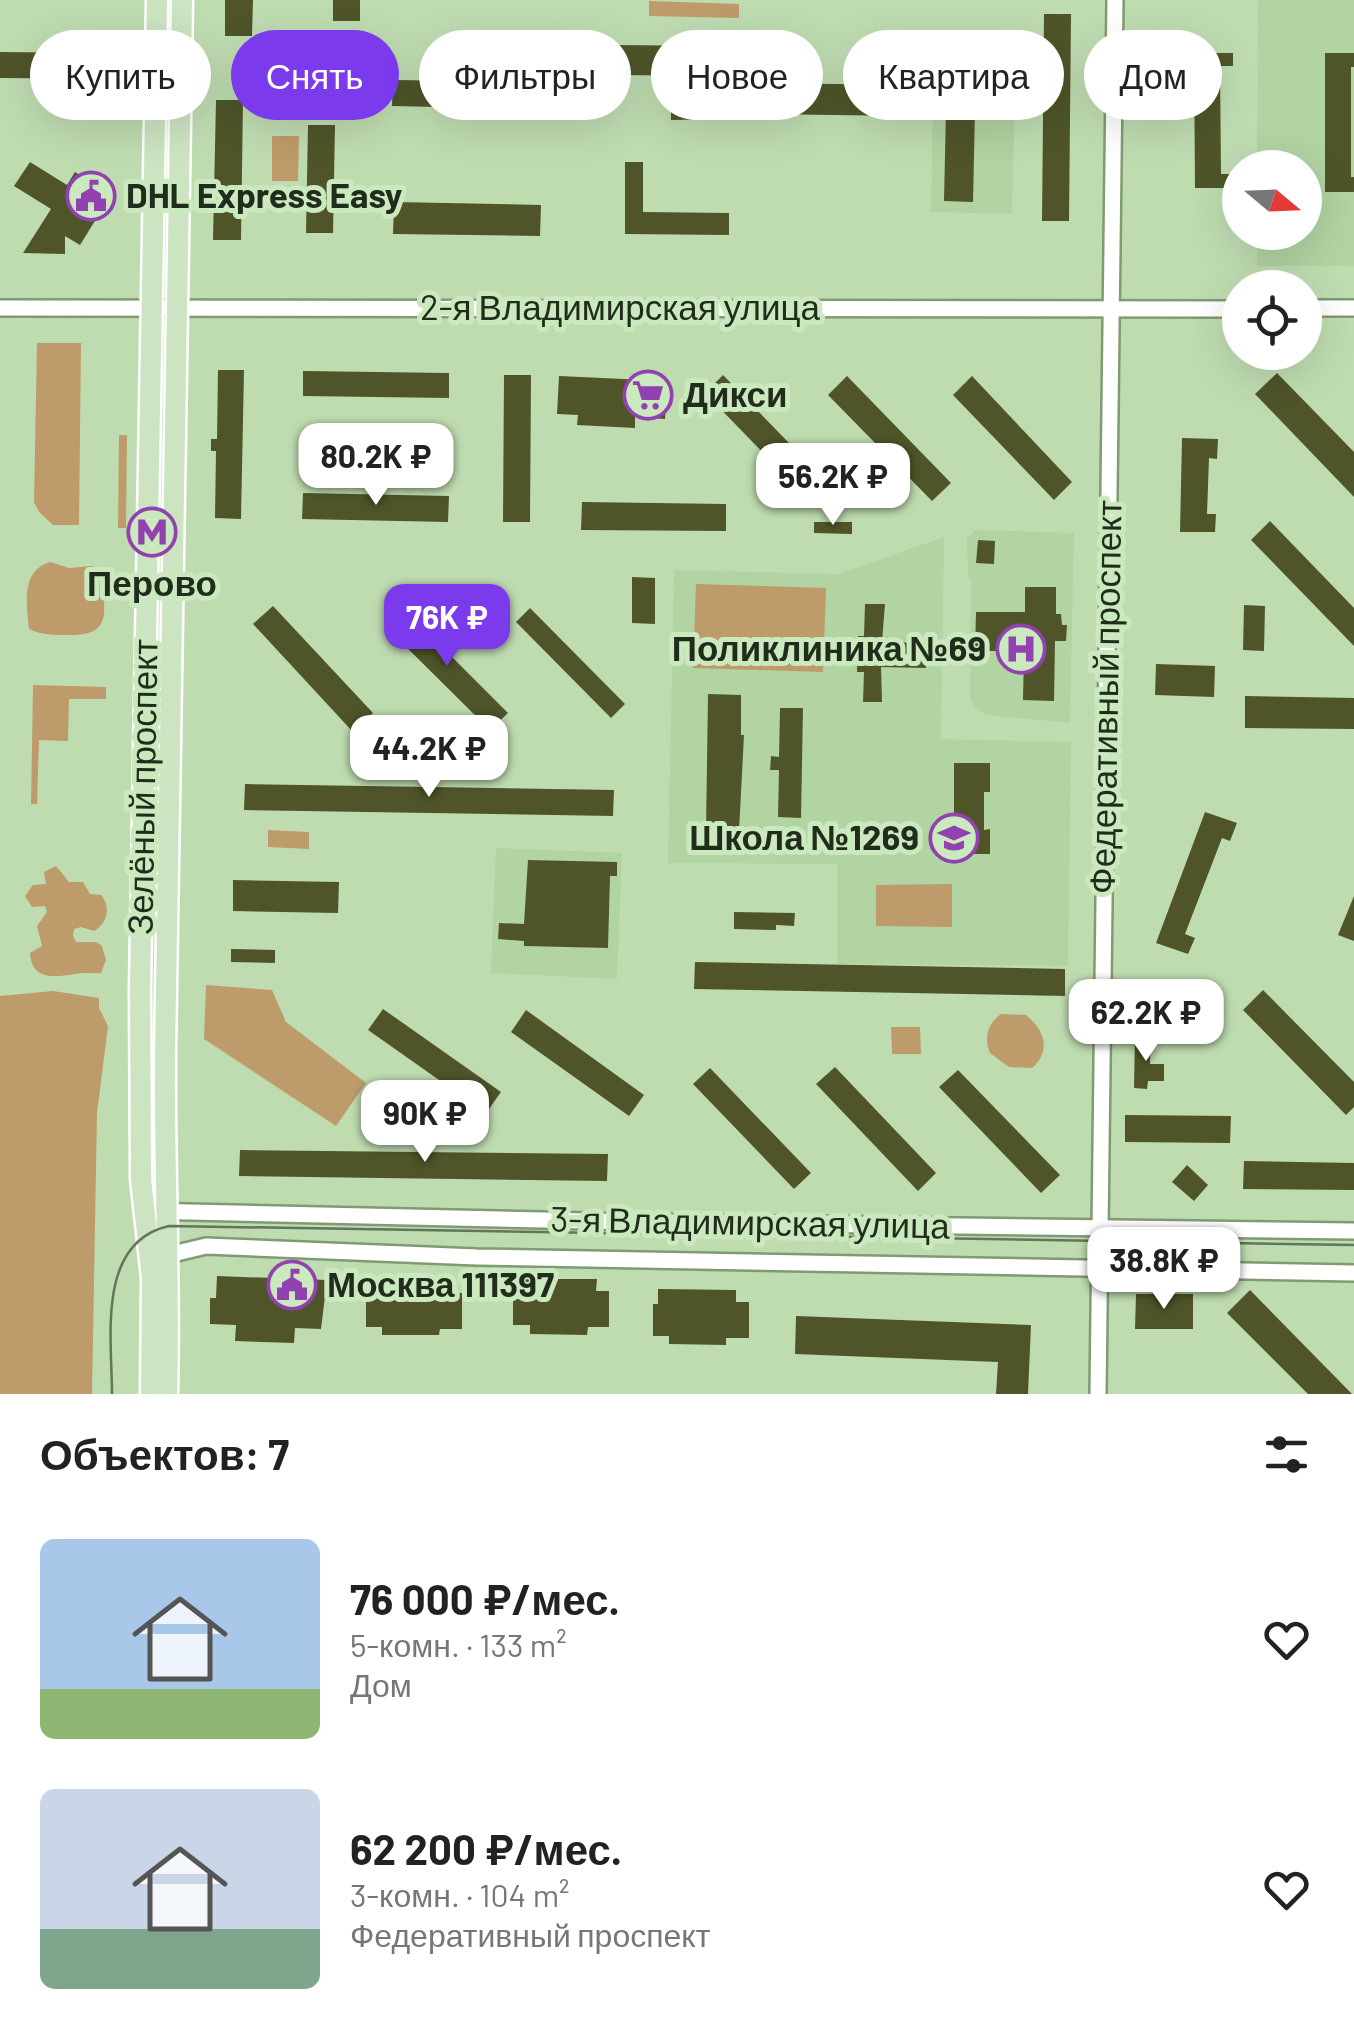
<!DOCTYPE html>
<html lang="ru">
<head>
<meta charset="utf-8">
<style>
	:root { --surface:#fff; --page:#f2f2f2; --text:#222; --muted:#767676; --accent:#7c3aed }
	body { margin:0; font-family:Barlow,sans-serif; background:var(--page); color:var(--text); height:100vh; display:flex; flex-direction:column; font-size:38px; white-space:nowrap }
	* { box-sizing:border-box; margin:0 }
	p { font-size:32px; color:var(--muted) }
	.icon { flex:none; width:55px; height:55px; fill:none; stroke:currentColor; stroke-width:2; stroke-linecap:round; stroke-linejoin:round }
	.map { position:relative; height:1394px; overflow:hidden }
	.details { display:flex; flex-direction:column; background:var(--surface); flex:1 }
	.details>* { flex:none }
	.hud { position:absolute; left:30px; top:30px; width:1295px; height:90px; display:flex; gap:20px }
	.needle { width:65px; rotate:109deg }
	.tools { position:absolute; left:1222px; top:150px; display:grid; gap:20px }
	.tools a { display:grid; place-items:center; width:100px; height:100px; border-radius:50%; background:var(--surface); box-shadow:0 10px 40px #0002; font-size:50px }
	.price { position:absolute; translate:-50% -85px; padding:0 22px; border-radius:20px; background:#fff; color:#222; font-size:32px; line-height:65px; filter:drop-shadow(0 2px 5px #0008) }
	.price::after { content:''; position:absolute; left:50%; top:60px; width:30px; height:22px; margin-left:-15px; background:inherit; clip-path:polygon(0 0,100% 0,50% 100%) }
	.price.active { background:var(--accent); color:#fff }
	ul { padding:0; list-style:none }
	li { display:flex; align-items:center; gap:30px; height:250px; padding:0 40px }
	li span { display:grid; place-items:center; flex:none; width:280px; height:200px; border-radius:15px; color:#555 }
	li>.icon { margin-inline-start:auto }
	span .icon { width:120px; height:120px; fill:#fffc; stroke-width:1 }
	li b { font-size:42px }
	h2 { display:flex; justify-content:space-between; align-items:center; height:120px; padding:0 40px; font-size:42px }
	.tag { padding:0 35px; border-radius:45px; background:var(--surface); box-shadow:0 10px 40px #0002; font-size:35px; line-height:90px }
	.tag.active { background:var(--accent); color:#fff }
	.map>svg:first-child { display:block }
</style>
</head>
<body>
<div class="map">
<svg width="1354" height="1394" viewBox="0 0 1354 1394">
	<rect width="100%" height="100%" fill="#bfdcb1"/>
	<!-- built -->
	<g fill="#b2d3a2">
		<path d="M1258 0H1354V266H1257V233L1305 232V168L1257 167Z"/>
		<path d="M933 91 1015 92 1012 214 931 212Z"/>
		<path d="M975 530 1074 533 1070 723 986 715 973 705 970 697 971 579 968 577 967 539Z"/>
		<path d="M944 537 941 739 1071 742 1068 966 837 964V864L668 863 674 570 839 574Z"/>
		<path d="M496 848 622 853 617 979 491 973Z"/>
	</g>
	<!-- green -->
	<g fill="#be9b6a">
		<path d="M649 1 739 4V18L649 16Z"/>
		<path d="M272 136H299L298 181H272Z"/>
		<path d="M37 343H81L79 525H53L39 512 34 502Z"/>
		<path d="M354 434H386V466H353Z"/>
		<path d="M119 435H127L126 528H118Z"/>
		<path d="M50 562 69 568 92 566 102 573C103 609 116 636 68 635 55 635 40 635 29 629 27 604 20 571 50 562Z"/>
		<path d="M696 584 826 588 823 672 693 668Z"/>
		<path d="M33 685 106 687V699H69L68 741 39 740 37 804H31Z"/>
		<path d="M268 830 309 832V849L268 847Z"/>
		<path d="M56 866 69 882H83L90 894 101 895C111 907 108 923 94 931L81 927 74 929 73 936 76 942H96L102 946 106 960 101 973C92 974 84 972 75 974 54 977 32 981 30 953L42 946 37 926 47 912 45 906 32 907 25 896 33 885 46 884 44 872Z"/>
		<path d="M952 884V927L876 926V885Z"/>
		<path d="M206 985 272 990 286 1022 366 1083 336 1126 204 1039Z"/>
		<path d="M53 991 99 998V1008L108 1026 97 1113 92 1394H0V996Z"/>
		<path d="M1001 1014 1026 1015C1044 1029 1052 1051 1032 1068L1009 1067 990 1053C984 1038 987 1024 1001 1014Z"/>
		<path d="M891 1027H920L921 1054H892Z"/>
	</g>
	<!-- building -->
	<g fill="#4f5529">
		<path d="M225 0H253L252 36H225Z"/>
		<rect x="333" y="0" width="27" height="21"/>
		<path d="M1044 14H1071L1069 221H1042Z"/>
		<path d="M612 45 734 46V76L612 75Z"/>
		<path d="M0 52 108 53 107 79 0 78Z"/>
		<path d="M1194 53H1233V66H1220L1221 174H1233L1234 188H1195Z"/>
		<path d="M1325 53H1354V67H1351V177H1354V192H1325Z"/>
		<path d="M393 80 540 82 539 109 392 106Z"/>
		<path d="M759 83 906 85 905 116 758 114Z"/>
		<path d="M216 100H243L241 240H213Z"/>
		<path d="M718 107V119L671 120V108Z"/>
		<path d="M946 109 975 110 973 202 944 201Z"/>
		<path d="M308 125H335L333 233H306Z"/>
		<path d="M30 162 67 185 75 172 111 195 80 245 65 236V254L23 253 51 209 14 186Z"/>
		<path d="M625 162H643V212L729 213V235L625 234Z"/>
		<path d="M394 202 541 205 540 236 393 234Z"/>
		<path d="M218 370H244L241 519 215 518 216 451H211V439H217Z"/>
		<path d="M303 371 449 373V398L303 396Z"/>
		<path d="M1277 373 1354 452V497L1255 394Z"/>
		<path d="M504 375H531L530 522H503Z"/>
		<path d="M723 375 825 480 807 498 705 393Z"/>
		<path d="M559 376 667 381 665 419 635 417V428L577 425 578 415 557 414Z"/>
		<path d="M847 376 951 483 932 501 828 395Z"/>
		<path d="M972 376 1072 482 1054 500 953 395Z"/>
		<path d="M1182 438 1218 439 1217 459 1209 458 1207 514H1216L1215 532H1180Z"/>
		<path d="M303 493 449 496 448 522 302 519Z"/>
		<path d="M582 502 726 504V531L581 530Z"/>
		<path d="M1270 521 1354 608V646L1251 540Z"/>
		<path d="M814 522H852V534L814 533Z"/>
		<path d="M978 540 995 541 994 564 976 563Z"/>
		<path d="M632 577 655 578V624L632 623Z"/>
		<path d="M1025 587H1056V614H1061L1062 625H1067L1066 641H1055L1054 701 1023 700 1024 651H975L976 612H1025Z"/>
		<path d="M865 604H885L882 642 926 643V668L881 667 882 702H863L864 672H857L858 636H864Z"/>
		<path d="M1244 605 1265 606 1264 651 1243 650Z"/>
		<path d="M273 606 373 713 353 732 253 624Z"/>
		<path d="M530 608 625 704 611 718 516 622Z"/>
		<path d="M404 609 508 713 490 730 386 627Z"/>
		<path d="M1156 664 1215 666 1214 697 1155 695Z"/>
		<path d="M708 694 741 695V735H744L739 831H706Z"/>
		<path d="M1245 696 1354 698V729L1245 728Z"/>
		<path d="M780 708H803L801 818 778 817 779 770H770L771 756 779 757Z"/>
		<path d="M954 763H990V792H984V830L990 829V854H954Z"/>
		<path d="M245 784 614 790 613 816 244 810Z"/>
		<path d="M1205 812 1237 823 1230 841 1222 838 1185 934 1195 938 1188 954 1156 943Z"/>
		<path d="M528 860 617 862V876H610L608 948 524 946V941L498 939 499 923 524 924Z"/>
		<path d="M233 880 339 882 338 913 233 911Z"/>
		<path d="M1354 896V941L1338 935Z"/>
		<path d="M734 912 795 913 794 926 776 925V930L734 929Z"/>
		<path d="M231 949 275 950V963L231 962Z"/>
		<path d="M695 962 1065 969V996L694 989Z"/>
		<path d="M1263 990 1354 1082V1107L1346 1115 1243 1010Z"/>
		<path d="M383 1009 501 1092 486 1113 368 1030Z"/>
		<path d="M526 1010 644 1095 629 1116 511 1032Z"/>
		<path d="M1135 1036H1151L1150 1064H1164V1081H1148L1147 1089 1134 1088Z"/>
		<path d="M835 1067 936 1173 918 1191 816 1084Z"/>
		<path d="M710 1068 811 1173 794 1189 693 1084Z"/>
		<path d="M958 1070 1060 1175 1041 1193 939 1087Z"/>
		<path d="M1125 1115 1231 1116 1230 1143 1125 1142Z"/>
		<path d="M240 1150 608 1154 607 1181 239 1176Z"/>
		<path d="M1244 1161 1354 1163V1190L1243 1189Z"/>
		<path d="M1187 1165 1208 1185 1194 1201 1172 1182Z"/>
		<path d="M217 1276 327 1280 321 1329 295 1328 294 1343 235 1341 236 1325 210 1324V1298H216Z"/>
		<path d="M518 1279H597L596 1291H609V1327H588L587 1335 530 1334V1325H513V1293H518Z"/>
		<path d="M371 1280 450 1281 449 1292 462 1293V1329H440L439 1335H382V1327H366V1295H371Z"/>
		<path d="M658 1289 736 1290V1302H749V1338H726V1345L669 1344V1336H653V1304H658Z"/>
		<path d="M1250 1290 1352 1394H1308L1227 1313Z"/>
		<path d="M1136 1294H1193V1329H1135Z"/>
		<path d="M796 1316 1031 1325 1028 1394H996L998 1362 795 1354Z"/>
	</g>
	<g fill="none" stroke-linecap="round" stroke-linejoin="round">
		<!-- minor casing -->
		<g stroke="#809b73" stroke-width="20">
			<g id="minor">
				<path d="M0 308 1240 309"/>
				<path d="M1305 308H1354"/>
				<path d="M145 1211 635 1222 1354 1231"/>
				<path d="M160 1257 206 1246 477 1257 1354 1273"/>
				<path d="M1098 1394 1115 0"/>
			</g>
		</g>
		<!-- major casing -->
		<g stroke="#fff" stroke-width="25">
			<g id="major">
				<path d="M151 1394 152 1278 141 1179 140 987 157 0"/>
				<path d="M167 1394C170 1280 164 1167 165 1053L182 0"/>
			</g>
		</g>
		<!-- minor -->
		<use href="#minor" stroke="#fff" stroke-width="15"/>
		<!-- major -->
		<use href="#major" stroke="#cce4c1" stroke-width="20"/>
		<!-- tram -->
		<path stroke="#63755a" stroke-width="2.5" d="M112 1394C112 1339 96 1242 169 1226L1354 1245"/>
	</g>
	<!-- icons -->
	<defs>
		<g id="civic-ring" transform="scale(2.5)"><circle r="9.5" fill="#cbe9be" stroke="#9241b0" stroke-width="1.5"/><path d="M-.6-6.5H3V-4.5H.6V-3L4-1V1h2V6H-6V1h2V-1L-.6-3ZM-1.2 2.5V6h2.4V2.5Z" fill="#9241b0"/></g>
		<g id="supermarket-ring" transform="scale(2.5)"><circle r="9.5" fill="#cbe9be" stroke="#9241b0" stroke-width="1.5"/><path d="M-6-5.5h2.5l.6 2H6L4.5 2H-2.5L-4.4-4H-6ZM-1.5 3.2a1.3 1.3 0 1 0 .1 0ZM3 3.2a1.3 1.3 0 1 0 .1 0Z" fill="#9241b0"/></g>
		<g id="metro-ring" transform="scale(2.5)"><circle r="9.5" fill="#cbe9be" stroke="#9241b0" stroke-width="1.5"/><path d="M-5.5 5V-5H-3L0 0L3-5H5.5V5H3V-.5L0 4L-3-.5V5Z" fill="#9241b0"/></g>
		<g id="hospital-ring" transform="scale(2.5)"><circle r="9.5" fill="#cbe9be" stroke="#9241b0" stroke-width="1.5"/><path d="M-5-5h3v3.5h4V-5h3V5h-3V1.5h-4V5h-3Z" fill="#9241b0"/></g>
		<g id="school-ring" transform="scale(2.5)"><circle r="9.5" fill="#cbe9be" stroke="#9241b0" stroke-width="1.5"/><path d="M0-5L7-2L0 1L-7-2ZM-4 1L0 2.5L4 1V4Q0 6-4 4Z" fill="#9241b0"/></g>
	</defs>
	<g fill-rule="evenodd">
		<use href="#civic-ring" x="91" y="196"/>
		<use href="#supermarket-ring" x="648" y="395"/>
		<use href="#metro-ring" x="152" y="532"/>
		<use href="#hospital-ring" x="1021" y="649"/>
		<use href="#school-ring" x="954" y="838"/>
		<use href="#civic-ring" x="292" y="1285"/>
	</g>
	<g text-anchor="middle" stroke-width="10" stroke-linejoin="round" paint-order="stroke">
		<!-- poi labels -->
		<g font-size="35" font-weight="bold" fill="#212c1c" stroke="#cbe9be" text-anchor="start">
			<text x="126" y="208">DHL Express Easy</text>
			<text x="683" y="407">Дикси</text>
			<text x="152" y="596" text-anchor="middle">Перово</text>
			<text x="986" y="661" text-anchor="end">Поликлиника №69</text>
			<text x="919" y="850" text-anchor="end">Школа №1269</text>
			<text x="327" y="1297">Москва 111397</text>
		</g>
		<!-- street labels -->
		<g font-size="35" fill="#212c1c" stroke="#cbe9be">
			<text x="620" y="320">2-я Владимирская улица</text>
			<text transform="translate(1106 697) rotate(-89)" y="12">Федеративный проспект</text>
			<text transform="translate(143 787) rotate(-89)" y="12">Зелёный проспект</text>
			<text transform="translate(750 1223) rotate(1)" y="12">3-я Владимирская улица</text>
		</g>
	</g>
</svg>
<div class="tools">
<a><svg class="needle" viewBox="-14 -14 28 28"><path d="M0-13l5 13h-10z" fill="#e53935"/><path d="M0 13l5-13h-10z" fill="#767676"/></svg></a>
<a><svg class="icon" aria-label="locate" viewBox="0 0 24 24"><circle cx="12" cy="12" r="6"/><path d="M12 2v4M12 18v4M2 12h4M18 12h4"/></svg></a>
</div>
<b class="price" style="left:376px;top:508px">80.2K ₽</b>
<b class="price" style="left:833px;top:528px">56.2K ₽</b>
<b class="price active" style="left:447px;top:669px">76K ₽</b>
<b class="price" style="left:429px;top:800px">44.2K ₽</b>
<b class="price" style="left:1146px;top:1064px">62.2K ₽</b>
<b class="price" style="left:425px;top:1165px">90K ₽</b>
<b class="price" style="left:1164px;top:1312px">38.8K ₽</b>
<div class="hud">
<a class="tag">Купить</a>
<a class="tag active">Снять</a>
<a class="tag">Фильтры</a>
<a class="tag">Новое</a>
<a class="tag">Квартира</a>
<a class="tag">Дом</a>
</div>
</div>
<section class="details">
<h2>Объектов: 7<svg class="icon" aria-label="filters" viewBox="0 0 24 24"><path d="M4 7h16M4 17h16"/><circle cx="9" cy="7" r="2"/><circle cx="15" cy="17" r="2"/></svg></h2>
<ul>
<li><span style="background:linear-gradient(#a9c7e8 75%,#8fb573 0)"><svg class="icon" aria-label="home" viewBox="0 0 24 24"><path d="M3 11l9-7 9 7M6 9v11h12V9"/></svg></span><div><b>76 000 ₽/мес.</b><p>5-комн. · 133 m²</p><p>Дом</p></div><svg class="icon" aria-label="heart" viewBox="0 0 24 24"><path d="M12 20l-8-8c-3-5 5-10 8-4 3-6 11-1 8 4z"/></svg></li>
<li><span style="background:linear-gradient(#c9d6e8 70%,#7fa58c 0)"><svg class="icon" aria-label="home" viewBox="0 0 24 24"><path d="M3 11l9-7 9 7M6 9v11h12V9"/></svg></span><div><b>62 200 ₽/мес.</b><p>3-комн. · 104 m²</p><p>Федеративный проспект</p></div><svg class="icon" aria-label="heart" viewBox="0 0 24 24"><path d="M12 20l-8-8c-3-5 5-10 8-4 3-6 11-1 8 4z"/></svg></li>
</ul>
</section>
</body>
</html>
